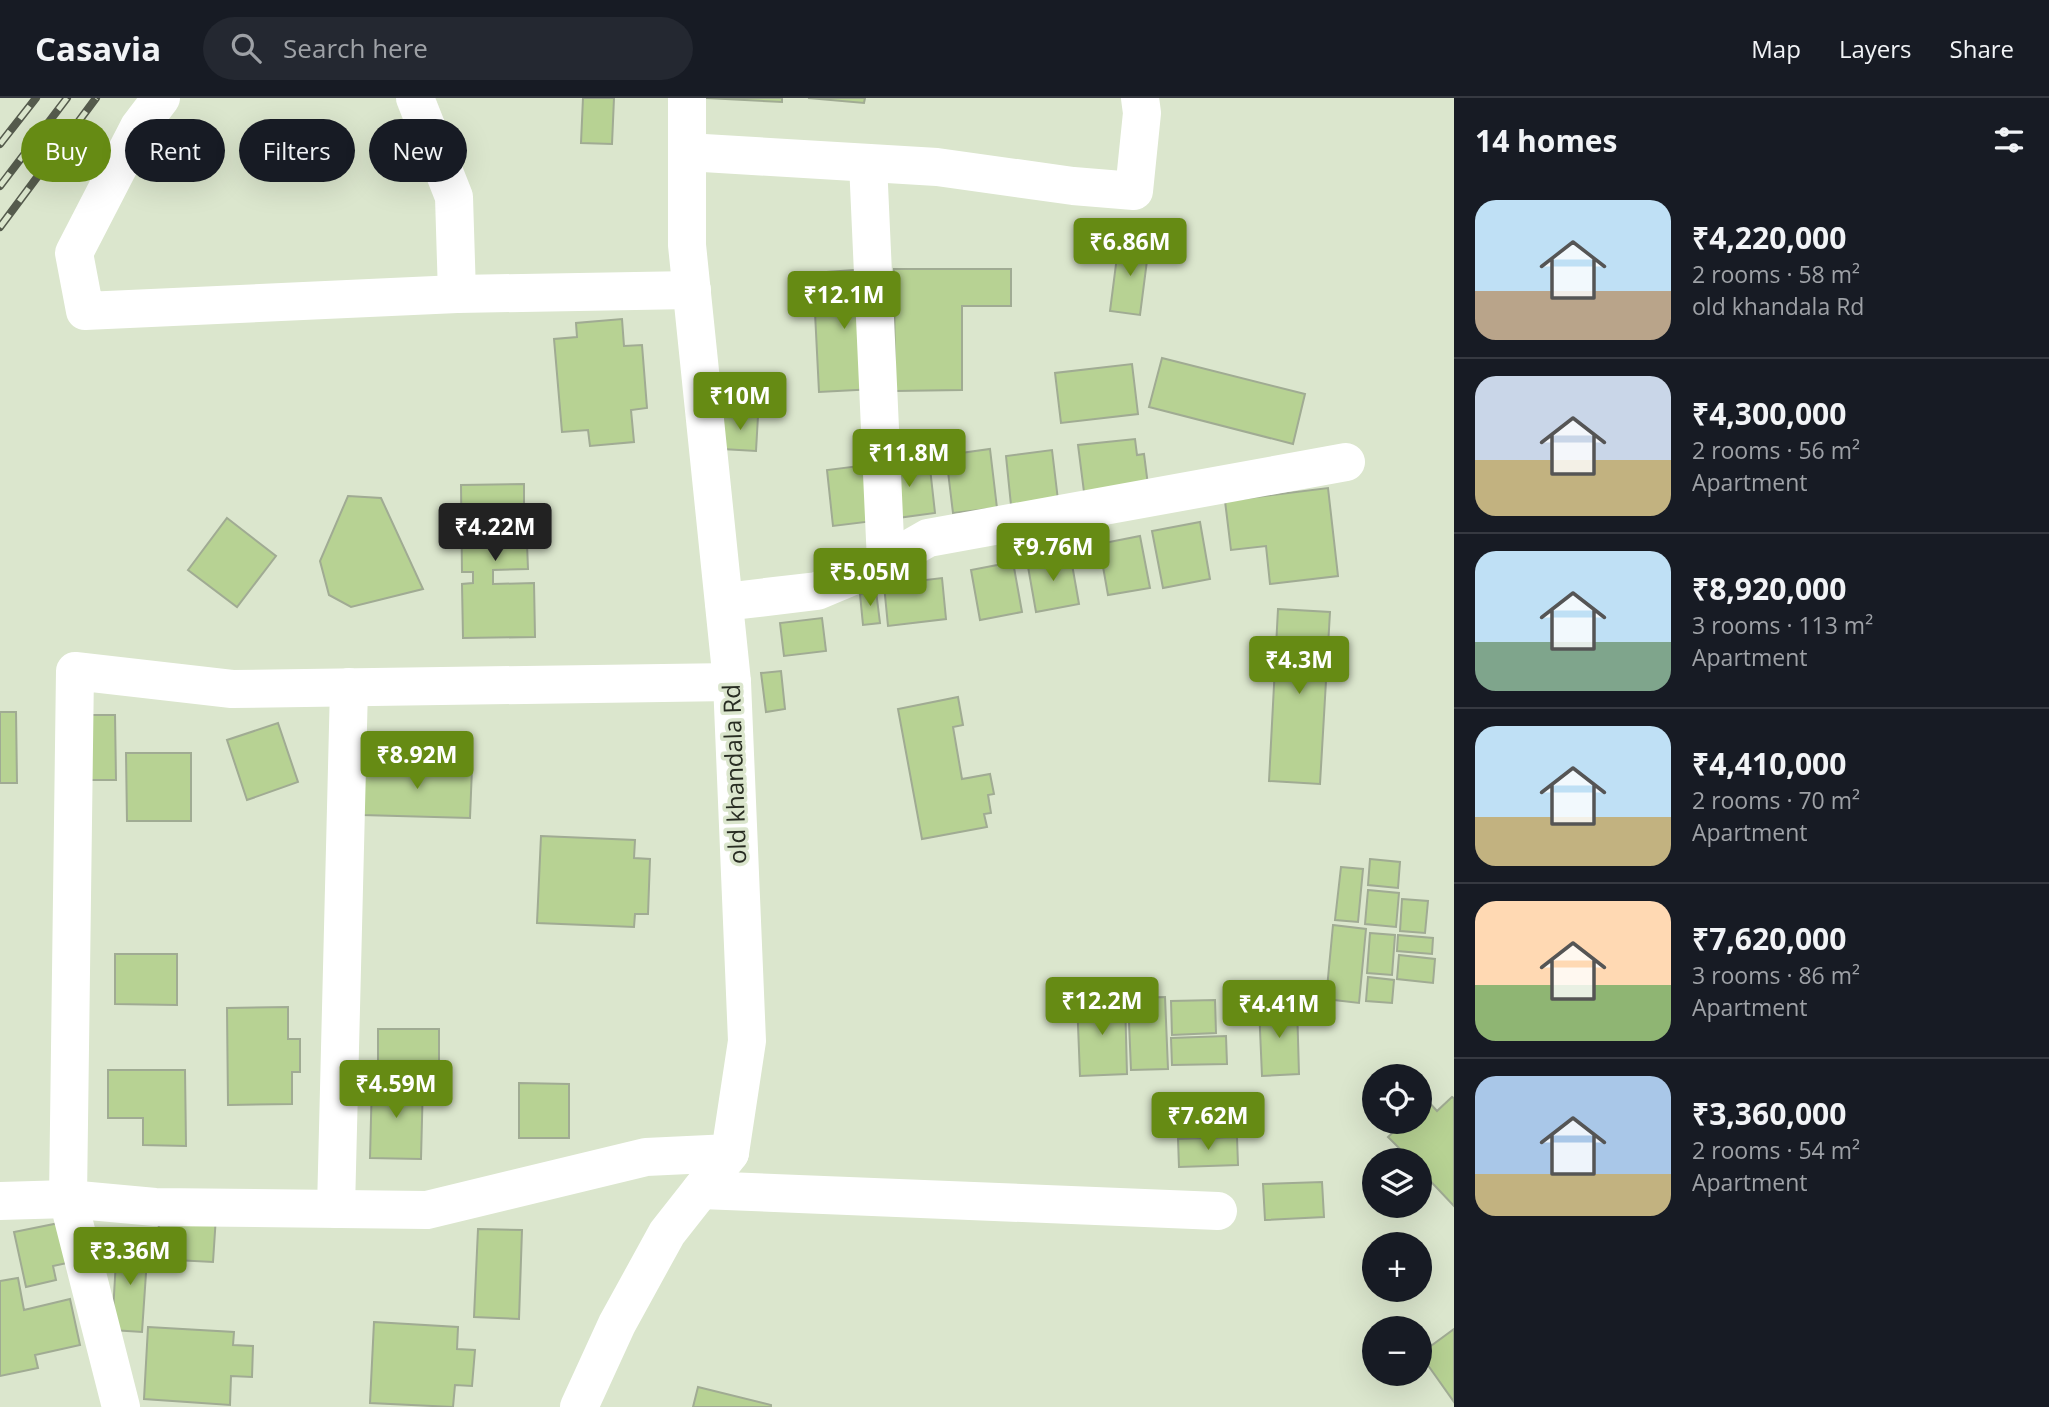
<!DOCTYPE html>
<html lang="en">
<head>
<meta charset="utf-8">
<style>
	:root { --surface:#171b24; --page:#242831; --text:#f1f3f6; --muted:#9ea1a6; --line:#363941; --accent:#668b14 }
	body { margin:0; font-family:"Open Sans",sans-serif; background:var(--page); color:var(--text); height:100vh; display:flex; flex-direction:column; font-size:26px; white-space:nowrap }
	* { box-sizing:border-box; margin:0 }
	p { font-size:23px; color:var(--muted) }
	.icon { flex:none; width:38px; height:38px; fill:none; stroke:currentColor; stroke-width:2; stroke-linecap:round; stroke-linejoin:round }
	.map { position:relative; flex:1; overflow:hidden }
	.panel { display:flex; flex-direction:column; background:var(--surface); width:595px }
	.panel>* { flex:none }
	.guide { position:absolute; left:21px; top:21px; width:665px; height:63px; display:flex; gap:14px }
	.fabs { position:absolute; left:1362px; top:966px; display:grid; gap:14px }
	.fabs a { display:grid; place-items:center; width:70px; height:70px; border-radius:50%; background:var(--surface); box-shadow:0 7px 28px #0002; font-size:35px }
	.price { position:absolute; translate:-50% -60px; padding:0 16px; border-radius:7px; background:var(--accent); color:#fff; font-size:23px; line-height:46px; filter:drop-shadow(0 2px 4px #0008) }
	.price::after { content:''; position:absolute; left:50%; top:42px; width:21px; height:16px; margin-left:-10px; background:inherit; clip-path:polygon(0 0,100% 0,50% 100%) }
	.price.selected { background:#222; color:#fff }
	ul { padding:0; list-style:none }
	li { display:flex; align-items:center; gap:21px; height:175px; padding:0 21px }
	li+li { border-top:2px solid var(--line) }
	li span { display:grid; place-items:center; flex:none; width:196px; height:140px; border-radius:21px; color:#555 }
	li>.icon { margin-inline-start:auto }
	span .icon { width:84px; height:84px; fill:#fffc; stroke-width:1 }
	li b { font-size:30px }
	h2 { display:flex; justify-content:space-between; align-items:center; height:84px; padding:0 21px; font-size:30px }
	.tag { padding:0 24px; border-radius:32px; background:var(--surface); box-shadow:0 7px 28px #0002; font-size:24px; line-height:63px }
	.tag.selected { background:var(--accent); color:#fff }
	header { display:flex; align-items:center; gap:42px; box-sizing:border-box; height:98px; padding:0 35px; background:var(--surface); border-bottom:2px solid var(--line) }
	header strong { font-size:33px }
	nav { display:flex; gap:38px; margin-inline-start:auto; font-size:24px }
	.search { width:490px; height:63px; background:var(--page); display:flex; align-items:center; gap:18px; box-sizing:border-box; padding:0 24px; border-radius:38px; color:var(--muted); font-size:26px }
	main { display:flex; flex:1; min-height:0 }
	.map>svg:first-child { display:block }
</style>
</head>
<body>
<header>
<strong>Casavia</strong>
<div class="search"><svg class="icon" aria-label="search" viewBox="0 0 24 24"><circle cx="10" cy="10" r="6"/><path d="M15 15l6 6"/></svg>Search here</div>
<nav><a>Map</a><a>Layers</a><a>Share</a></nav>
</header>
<main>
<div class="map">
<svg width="1454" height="1309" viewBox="0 0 1454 1309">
	<rect width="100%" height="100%" fill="#dbe6cd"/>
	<!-- building -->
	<g fill="#b7d293" stroke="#a0ab93" stroke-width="2">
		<path d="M583 0H614L612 46 581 45Z"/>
		<path d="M706 0H782V4Z"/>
		<path d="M808 0H865L864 5Z"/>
		<path d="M1119 143 1149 147 1140 217 1110 213Z"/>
		<path d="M868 171 875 291 819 294 813 175Z"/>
		<path d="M894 171H1011V208H962V292L895 293Z"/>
		<path d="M622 221 624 248 642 247 647 310 631 312 634 344 590 348 588 332 562 334 554 241 577 239 576 225Z"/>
		<path d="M1162 260 1305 296 1293 346 1149 309Z"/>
		<path d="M1132 266 1138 316 1061 325 1055 275Z"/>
		<path d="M723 316 758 318 756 353 722 351Z"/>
		<path d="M1135 341 1137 357 1144 356 1148 387 1084 394 1078 347Z"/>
		<path d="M990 351 997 410 953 415 946 357Z"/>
		<path d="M1052 352 1058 402 1011 407 1006 358Z"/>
		<path d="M929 361 935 415 890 421 884 366Z"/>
		<path d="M875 366 882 422 833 428 827 372Z"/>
		<path d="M524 386V413L519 414 520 446H527L528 471 493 472V486L534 485 535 539 463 540 462 486 473 485V474H462L461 387Z"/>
		<path d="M1328 390 1338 478 1270 486 1266 448 1231 452 1225 403Z"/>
		<path d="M348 398 381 400 423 491 351 509 329 497 320 463Z"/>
		<path d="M227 420 276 458 237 509 188 472Z"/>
		<path d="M1200 424 1210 481 1163 490 1152 433Z"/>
		<path d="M1140 438 1150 490 1108 497 1099 446Z"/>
		<path d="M1070 455 1079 506 1036 514 1027 463Z"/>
		<path d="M1013 464 1022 514 980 522 971 472Z"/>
		<path d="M942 480 946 521 888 528 884 487Z"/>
		<path d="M876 493 880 525 863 527 860 496Z"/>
		<path d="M1278 511 1330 514 1320 686 1269 683Z"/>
		<path d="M822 520 826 553 784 558 780 525Z"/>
		<path d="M781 573 785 611 766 614 761 575Z"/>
		<path d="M958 599 963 627 953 629 962 681 990 676 994 696 988 697 991 715 984 716 987 729 922 741 898 611Z"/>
		<path d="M0 614H16L17 685H0Z"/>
		<path d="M84 617H115L116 682H84Z"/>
		<path d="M278 625 298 684 247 702 227 642Z"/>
		<path d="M126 655H191V723H127Z"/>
		<path d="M363 667 472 670 470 720 362 717Z"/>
		<path d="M541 738 635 742 634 760 650 761 648 816H635L634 829 537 825Z"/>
		<path d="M1370 761 1400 764 1398 790 1368 787Z"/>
		<path d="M1341 769 1363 771 1358 824 1335 822Z"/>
		<path d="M1368 792 1399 795 1396 829 1365 826Z"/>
		<path d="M1402 801 1428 803 1425 835 1400 833Z"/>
		<path d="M1333 827 1366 831 1359 905 1326 901Z"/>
		<path d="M1370 835 1395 837 1392 877 1367 875Z"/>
		<path d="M1398 837 1433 840 1432 856 1397 853Z"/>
		<path d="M115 856H177V907L115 906Z"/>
		<path d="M1399 857 1435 861 1433 885 1397 881Z"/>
		<path d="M1368 879 1394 882 1392 905 1366 903Z"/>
		<path d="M1165 899 1168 971 1131 972 1128 900Z"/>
		<path d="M1125 901 1127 976 1080 978 1077 902Z"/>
		<path d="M1215 902 1216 935 1172 937 1171 903Z"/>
		<path d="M1297 907 1299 976 1262 978 1259 909Z"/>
		<path d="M288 909V941H300V974H292V1006L228 1007 227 910Z"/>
		<rect x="378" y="931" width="61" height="36"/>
		<path d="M1226 938 1227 966 1172 967 1171 940Z"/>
		<path d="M108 972H185L186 1048 143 1047V1020H108Z"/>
		<path d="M372 982 423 983 421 1061 370 1060Z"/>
		<path d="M519 985 569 986V1040H519Z"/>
		<path d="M1452 999 1454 1000V1108L1419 1071V1062H1411L1388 1039 1404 1024H1419V1009L1427 1002 1437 1013Z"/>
		<path d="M1237 1039 1238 1067 1179 1069 1178 1041Z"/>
		<path d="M1322 1084 1324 1119 1265 1122 1263 1086Z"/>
		<path d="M160 1114 216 1118 213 1164 156 1161Z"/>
		<path d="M59 1125 67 1165 53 1168 56 1182 26 1189 14 1134Z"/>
		<path d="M478 1131 522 1132 519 1221 474 1219Z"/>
		<path d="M117 1145 148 1146 142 1234 112 1232Z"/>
		<path d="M18 1180 24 1212 70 1201 80 1247 35 1257 38 1270 0 1278V1183Z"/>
		<path d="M374 1224 458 1229 457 1251 475 1252 472 1288 455 1287 453 1309 370 1305Z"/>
		<path d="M148 1229 234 1234 233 1247 253 1248 252 1279 231 1278 230 1307 144 1301Z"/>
		<path d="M1454 1231V1304L1420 1256Z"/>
		<path d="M698 1289 771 1307V1309H693Z"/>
	</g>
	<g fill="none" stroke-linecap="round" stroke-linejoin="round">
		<!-- minor -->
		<g stroke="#fff" stroke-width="38">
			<path d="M161 0 139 29 74 155 85 213 457 196 692 192"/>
			<path d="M415 0 454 99 457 196"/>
			<path d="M687 54 937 69 1073 88 1134 93 1142 15 1140 0"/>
			<path d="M868 65 886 464"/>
			<path d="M724 504 817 493 886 464 928 440 1346 364"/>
			<path d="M701 1092 1218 1113"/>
			<path d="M0 1103 68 1101 155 1109 427 1112 646 1059 730 1055"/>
			<path d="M336 1111 349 589"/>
			<path d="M121 1309 68 1101 75 573 232 591 732 584"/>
			<path d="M579 1309 617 1226 667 1135 730 1055 747 943 732 584 687 147V0"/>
		</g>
		<!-- rail casing -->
		<g stroke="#555b4d" stroke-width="8">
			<g id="rail">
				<path d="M0 46 36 0"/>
				<path d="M0 88 67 0"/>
				<path d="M0 129 96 0"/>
			</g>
		</g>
		<!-- rail -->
		<use href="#rail" stroke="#dbe6cd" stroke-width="5" stroke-dasharray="16" stroke-linecap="butt"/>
	</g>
	<g text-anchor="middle" stroke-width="7" stroke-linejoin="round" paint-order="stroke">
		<!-- street labels -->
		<g font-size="24" fill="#282c22" stroke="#dbe6cd">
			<text transform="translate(735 676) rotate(-92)" y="8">old khandala Rd</text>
		</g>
	</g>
</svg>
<div class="fabs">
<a><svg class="icon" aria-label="locate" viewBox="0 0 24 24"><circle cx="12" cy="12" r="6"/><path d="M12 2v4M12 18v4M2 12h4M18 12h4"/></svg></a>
<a><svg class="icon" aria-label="layers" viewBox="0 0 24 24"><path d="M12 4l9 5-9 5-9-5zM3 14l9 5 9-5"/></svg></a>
<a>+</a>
<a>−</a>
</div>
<b class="price" style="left:1130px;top:180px">₹6.86M</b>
<b class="price" style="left:844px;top:233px">₹12.1M</b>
<b class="price" style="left:740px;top:334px">₹10M</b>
<b class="price" style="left:909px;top:391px">₹11.8M</b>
<b class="price selected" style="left:495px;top:465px">₹4.22M</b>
<b class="price" style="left:1053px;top:485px">₹9.76M</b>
<b class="price" style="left:870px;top:510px">₹5.05M</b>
<b class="price" style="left:1299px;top:598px">₹4.3M</b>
<b class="price" style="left:417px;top:693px">₹8.92M</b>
<b class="price" style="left:1102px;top:939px">₹12.2M</b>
<b class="price" style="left:1279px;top:942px">₹4.41M</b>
<b class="price" style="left:396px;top:1022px">₹4.59M</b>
<b class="price" style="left:1208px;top:1054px">₹7.62M</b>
<b class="price" style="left:130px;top:1189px">₹3.36M</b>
<div class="guide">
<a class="tag selected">Buy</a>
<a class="tag">Rent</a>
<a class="tag">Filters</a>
<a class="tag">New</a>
</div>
</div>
<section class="panel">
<h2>14 homes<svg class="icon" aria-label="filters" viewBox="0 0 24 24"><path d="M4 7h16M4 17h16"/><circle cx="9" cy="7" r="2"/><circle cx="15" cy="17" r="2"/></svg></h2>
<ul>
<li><span style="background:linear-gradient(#bfe0f5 65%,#b9a48a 0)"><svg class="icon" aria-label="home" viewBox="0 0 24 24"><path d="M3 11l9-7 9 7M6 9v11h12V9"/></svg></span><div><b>₹4,220,000</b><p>2 rooms · 58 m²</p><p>old khandala Rd</p></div></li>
<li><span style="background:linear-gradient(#c9d6e8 60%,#c2b280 0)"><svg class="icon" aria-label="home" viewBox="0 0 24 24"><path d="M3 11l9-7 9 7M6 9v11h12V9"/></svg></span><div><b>₹4,300,000</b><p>2 rooms · 56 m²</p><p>Apartment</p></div></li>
<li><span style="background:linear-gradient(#bfe0f5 65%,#7fa58c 0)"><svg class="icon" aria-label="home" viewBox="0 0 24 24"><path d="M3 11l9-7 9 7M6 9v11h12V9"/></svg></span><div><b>₹8,920,000</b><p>3 rooms · 113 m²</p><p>Apartment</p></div></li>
<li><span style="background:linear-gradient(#bfe0f5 65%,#c2b280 0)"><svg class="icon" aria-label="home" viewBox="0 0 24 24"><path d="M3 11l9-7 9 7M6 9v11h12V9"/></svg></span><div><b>₹4,410,000</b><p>2 rooms · 70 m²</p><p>Apartment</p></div></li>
<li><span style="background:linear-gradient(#ffd9b3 60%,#8fb573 0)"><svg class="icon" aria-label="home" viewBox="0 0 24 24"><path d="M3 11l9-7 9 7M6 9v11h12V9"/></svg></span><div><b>₹7,620,000</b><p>3 rooms · 86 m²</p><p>Apartment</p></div></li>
<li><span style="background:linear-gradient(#a9c7e8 70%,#c2b280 0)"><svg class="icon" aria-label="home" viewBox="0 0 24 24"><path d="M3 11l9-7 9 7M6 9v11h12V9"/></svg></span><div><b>₹3,360,000</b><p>2 rooms · 54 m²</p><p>Apartment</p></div></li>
</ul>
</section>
</main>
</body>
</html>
